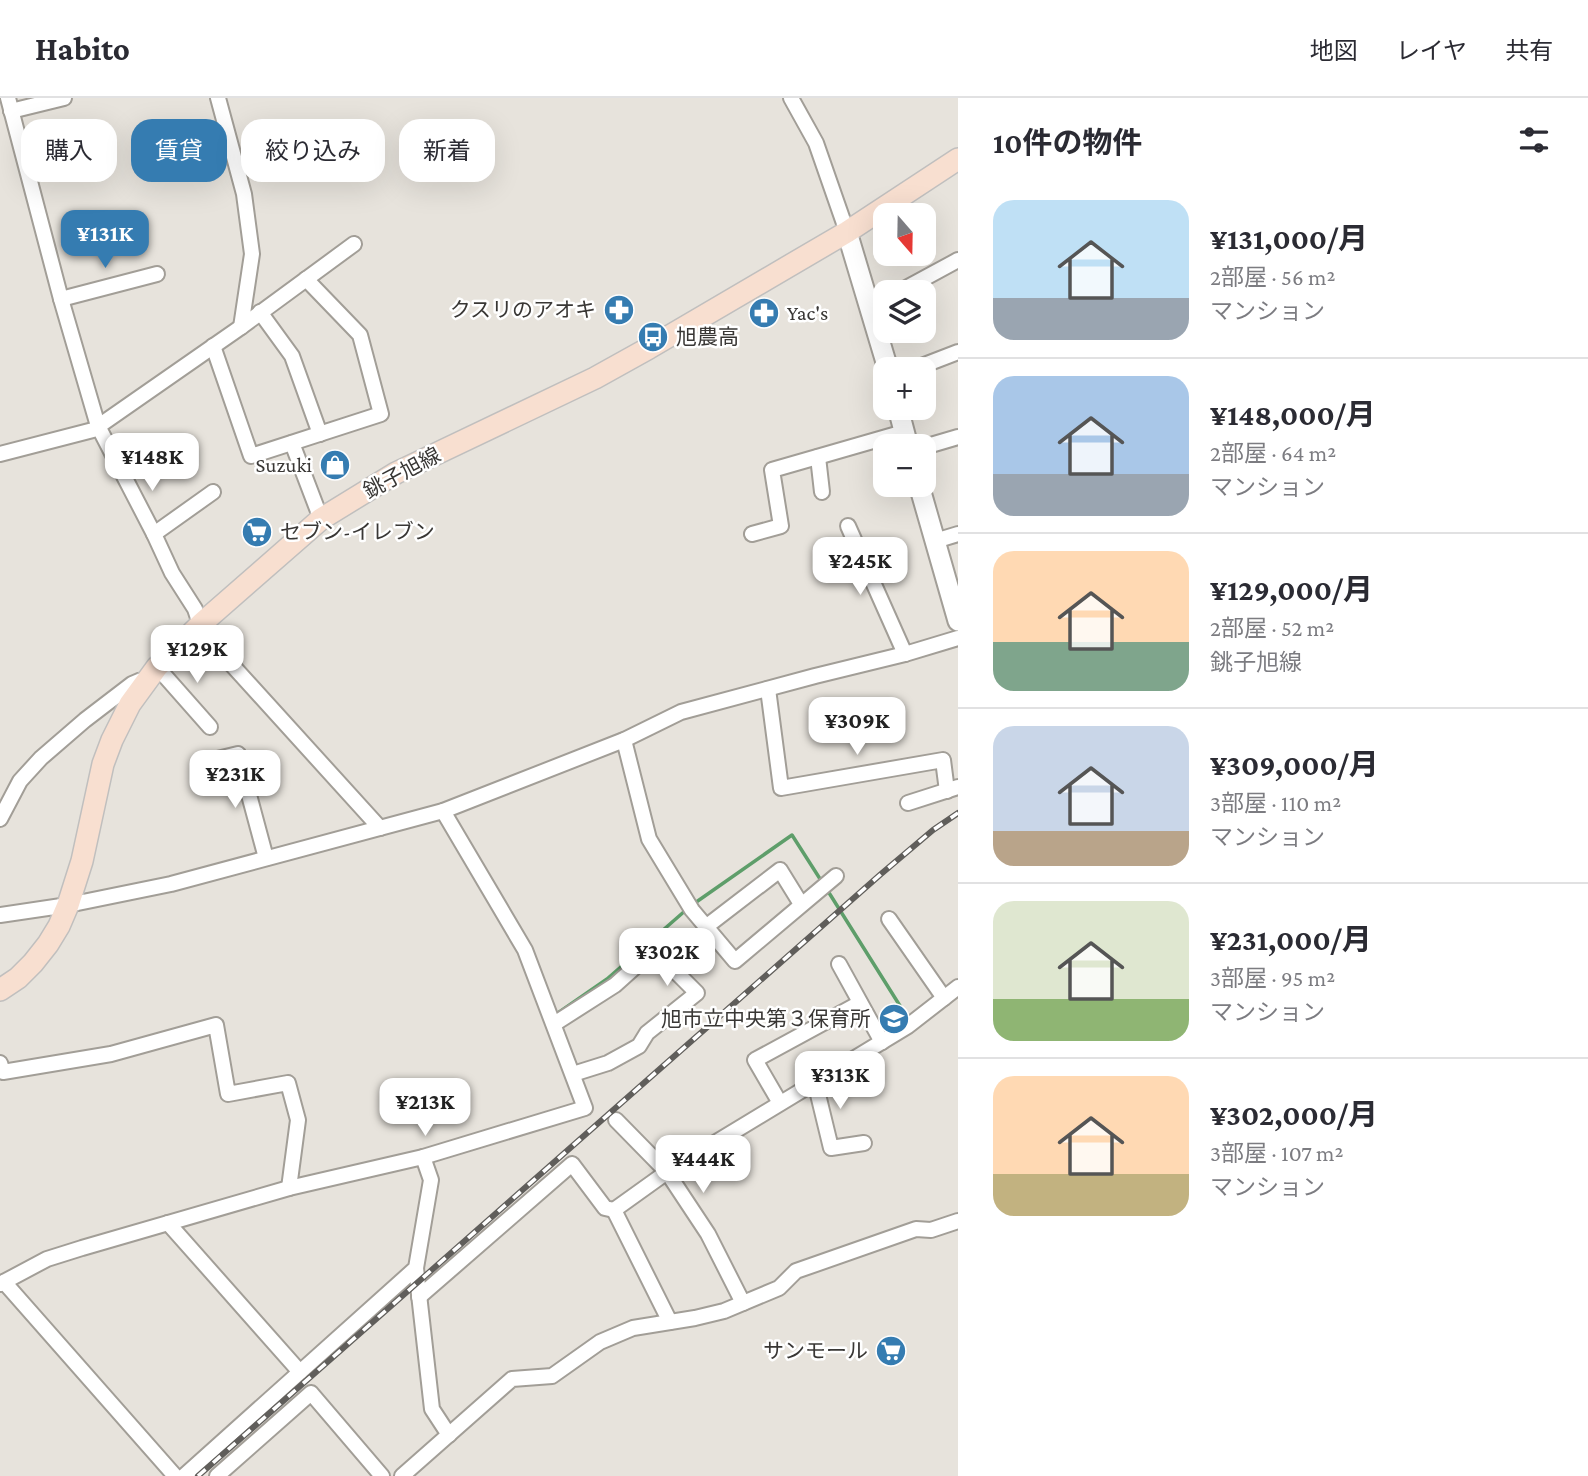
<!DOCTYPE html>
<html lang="ja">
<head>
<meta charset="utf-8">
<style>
	:root { --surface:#fff; --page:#f7f7f7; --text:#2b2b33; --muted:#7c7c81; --line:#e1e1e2; --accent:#357cb1 }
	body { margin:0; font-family:"Crimson Pro","Noto Sans JP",serif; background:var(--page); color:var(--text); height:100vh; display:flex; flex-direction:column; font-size:26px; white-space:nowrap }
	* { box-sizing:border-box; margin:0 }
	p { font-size:23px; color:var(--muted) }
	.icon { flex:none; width:38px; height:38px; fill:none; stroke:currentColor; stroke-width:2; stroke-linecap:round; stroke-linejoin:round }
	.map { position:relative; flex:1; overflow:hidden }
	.drawer { display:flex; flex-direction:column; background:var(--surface); width:630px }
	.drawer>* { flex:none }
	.guide { position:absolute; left:21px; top:21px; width:665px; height:63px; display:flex; gap:14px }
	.needle { width:46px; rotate:160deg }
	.buttons { position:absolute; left:873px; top:105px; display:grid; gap:14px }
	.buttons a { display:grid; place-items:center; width:63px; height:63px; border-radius:14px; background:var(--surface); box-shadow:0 7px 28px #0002; font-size:35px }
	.price { position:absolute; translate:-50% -60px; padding:0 16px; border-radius:14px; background:#fff; color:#222; font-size:23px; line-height:46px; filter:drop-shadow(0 2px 4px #0008) }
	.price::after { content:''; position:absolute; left:50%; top:42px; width:21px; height:16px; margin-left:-10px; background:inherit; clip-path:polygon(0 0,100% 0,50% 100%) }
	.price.selected { background:var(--accent); color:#fff }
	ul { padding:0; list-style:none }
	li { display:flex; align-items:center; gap:21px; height:175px; padding:0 35px }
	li+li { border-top:2px solid var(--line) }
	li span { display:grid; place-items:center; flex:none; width:196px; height:140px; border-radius:21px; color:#555 }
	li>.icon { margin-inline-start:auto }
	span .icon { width:84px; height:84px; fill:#fffc; stroke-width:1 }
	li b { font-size:30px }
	h2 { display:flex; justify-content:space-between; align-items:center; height:84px; padding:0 35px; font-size:30px }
	.chip { padding:0 24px; border-radius:21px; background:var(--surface); box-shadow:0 7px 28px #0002; font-size:24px; line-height:63px }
	.chip.selected { background:var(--accent); color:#fff }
	header { display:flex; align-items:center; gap:42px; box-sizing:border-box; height:98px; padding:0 35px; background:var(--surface); border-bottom:2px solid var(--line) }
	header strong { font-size:33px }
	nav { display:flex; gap:38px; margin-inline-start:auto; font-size:24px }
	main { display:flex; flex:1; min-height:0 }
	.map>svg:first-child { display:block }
</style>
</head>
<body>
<header>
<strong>Habito</strong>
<nav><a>地図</a><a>レイヤ</a><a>共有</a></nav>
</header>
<main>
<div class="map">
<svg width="958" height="1378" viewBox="0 0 958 1378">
	<rect width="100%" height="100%" fill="#e7e3dc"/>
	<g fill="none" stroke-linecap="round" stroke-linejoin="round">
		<!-- stream -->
		<g stroke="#5e9e6a" stroke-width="3.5">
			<path d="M826 790 907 919"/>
			<path d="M692 807 792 737 822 784"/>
			<path d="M555 917 607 881 686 812"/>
		</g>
		<!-- street casing -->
		<g stroke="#a29e97" stroke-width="18">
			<g id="street">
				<path d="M8 0 61 201 98 328 154 436 172 475 195 511 203 535 380 730"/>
				<path d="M218 0 244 96 252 156 241 229"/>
				<path d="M791 0 816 45 847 134"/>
				<path d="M11 13 64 0"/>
				<path d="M899 194 958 162"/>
				<path d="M61 201 157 176"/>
				<path d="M870 210 886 201"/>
				<path d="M260 214 292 258 320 336"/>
				<path d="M213 248 251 358 381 316 360 237 306 181"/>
				<path d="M914 271 958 254"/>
				<path d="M292 345 321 421"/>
				<path d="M924 349 958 339"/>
				<path d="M0 356 93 332 241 229 354 146"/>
				<path d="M818 359 822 394"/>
				<path d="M116 362 184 350"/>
				<path d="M848 428 905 556"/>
				<path d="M154 436 213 394"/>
				<path d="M752 436 781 428 772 372 904 334"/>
				<path d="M935 443 958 436"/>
				<path d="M157 569 210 629"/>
				<path d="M768 591 781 690 943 662 947 693"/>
				<path d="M624 642 649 741 692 812 735 863 836 778"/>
				<path d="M205 664 238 656 266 760"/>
				<path d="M908 705 958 689"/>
				<path d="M0 721 20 683 41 660 85 622 132 586 139 583 146 582"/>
				<path d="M0 817 68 807 171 786 443 713 624 642 681 614 815 578 905 556 958 540"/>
				<path d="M889 821 944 900"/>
				<path d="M707 828 780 772 801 806"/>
				<path d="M839 866 882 944"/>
				<path d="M554 926 615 887 654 852 697 895 647 935 639 948 608 965 573 976"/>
				<path d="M0 965 3 974 111 956 216 927 228 996 288 985 298 1022 289 1090"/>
				<path d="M815 984 831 1050 864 1045"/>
				<path d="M780 1005 755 962 860 905"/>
				<path d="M616 1022 667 1074 708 1136 743 1205"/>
				<path d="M168 1125 300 1274"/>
				<path d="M416 1170 432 1311 449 1337"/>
				<path d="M4 1184 175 1378"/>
				<path d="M0 1186 47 1161 82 1150 289 1090 423 1059 585 1010 525 852 443 713"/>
				<path d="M419 1199 572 1066 605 1110 614 1112"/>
				<path d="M670 1224 614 1112 667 1074 908 928 958 889"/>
				<path d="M184 1378 416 1170 431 1082 423 1059"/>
				<path d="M217 1378 311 1295 382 1378"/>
				<path d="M402 1378 512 1281 552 1278 600 1244 633 1230 695 1220 724 1213 779 1190 796 1173 916 1131 931 1132 958 1123"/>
			</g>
		</g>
		<!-- secondary casing -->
		<g stroke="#a29e97" stroke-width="23">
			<g id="secondary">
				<path d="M847 134 888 271"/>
				<path d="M898 310 908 348"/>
				<path d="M919 387 958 523"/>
			</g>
		</g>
		<!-- primary casing -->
		<g stroke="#c0bfbe" stroke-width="24">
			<path id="primary" d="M0 892 18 880 33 865 48 846 59 828 68 807 82 763 103 666 112 642 130 606 157 569 201 526 321 421 396 375 595 280 649 250 847 134 958 61"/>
		</g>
		<!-- street -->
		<use href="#street" stroke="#fff" stroke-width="14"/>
		<!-- secondary -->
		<use href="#secondary" stroke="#fff" stroke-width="19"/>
		<!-- primary -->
		<use href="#primary" stroke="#f8dfd0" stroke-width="21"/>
		<!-- rail casing -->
		<g stroke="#605e5b" stroke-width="6">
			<path id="rail" d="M198 1378 881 776 933 732 958 715"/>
		</g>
		<!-- rail -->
		<use href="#rail" stroke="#fff" stroke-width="3.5" stroke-dasharray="10" stroke-linecap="butt"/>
	</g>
	<!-- icons -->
	<defs>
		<g id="pharmacy-disc" transform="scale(1.575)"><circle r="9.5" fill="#357cb1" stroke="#fff"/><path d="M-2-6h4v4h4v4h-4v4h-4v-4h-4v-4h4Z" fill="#fff"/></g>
		<g id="bus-disc" transform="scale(1.575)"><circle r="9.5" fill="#357cb1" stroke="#fff"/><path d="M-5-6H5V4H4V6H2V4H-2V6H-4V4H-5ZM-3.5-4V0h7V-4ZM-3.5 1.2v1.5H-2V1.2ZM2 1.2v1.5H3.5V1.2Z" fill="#fff"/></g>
		<g id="shop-disc" transform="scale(1.575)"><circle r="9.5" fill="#357cb1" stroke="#fff"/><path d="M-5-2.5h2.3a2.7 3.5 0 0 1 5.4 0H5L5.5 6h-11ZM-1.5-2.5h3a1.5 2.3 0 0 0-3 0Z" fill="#fff"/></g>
		<g id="supermarket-disc" transform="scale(1.575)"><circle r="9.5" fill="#357cb1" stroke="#fff"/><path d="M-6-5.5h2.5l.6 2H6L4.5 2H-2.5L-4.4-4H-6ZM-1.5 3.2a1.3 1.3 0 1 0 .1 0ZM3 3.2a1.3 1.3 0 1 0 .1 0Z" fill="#fff"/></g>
		<g id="school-disc" transform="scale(1.575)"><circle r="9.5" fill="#357cb1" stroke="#fff"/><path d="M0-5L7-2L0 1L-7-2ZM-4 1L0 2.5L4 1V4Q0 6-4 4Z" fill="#fff"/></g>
	</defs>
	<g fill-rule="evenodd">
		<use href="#pharmacy-disc" x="619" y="212"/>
		<use href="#pharmacy-disc" x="764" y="215"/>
		<use href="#bus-disc" x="653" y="239"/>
		<use href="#shop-disc" x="335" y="367"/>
		<use href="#supermarket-disc" x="257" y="434"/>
		<use href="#school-disc" x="894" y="921"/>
		<use href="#supermarket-disc" x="891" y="1253"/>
	</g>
	<g text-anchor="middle" stroke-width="5" stroke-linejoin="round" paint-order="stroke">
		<!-- poi labels -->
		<g font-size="21" fill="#393735" stroke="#fff" text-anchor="end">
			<text x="596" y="219">クスリのアオキ</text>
			<text x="787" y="222" text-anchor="start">Yac's</text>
			<text x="676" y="246" text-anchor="start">旭農高</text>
			<text x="312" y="374">Suzuki</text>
			<text x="280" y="441" text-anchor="start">セブン-イレブン</text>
			<text x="871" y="928">旭市立中央第３保育所</text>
			<text x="868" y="1260">サンモール</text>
		</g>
		<!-- street labels -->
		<g font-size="21" fill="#393735" stroke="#fff">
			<text transform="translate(402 375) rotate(-28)" y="7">銚子旭線</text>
		</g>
	</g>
</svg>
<div class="buttons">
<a><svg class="needle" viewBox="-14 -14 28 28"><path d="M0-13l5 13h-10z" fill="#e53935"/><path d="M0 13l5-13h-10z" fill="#7c7c81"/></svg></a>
<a><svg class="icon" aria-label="layers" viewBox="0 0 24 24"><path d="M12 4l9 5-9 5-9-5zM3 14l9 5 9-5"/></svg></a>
<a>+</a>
<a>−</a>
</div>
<b class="price selected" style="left:105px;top:172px">¥131K</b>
<b class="price" style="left:152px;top:395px">¥148K</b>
<b class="price" style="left:860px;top:499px">¥245K</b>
<b class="price" style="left:197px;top:587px">¥129K</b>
<b class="price" style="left:857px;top:659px">¥309K</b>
<b class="price" style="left:235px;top:712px">¥231K</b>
<b class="price" style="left:667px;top:890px">¥302K</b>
<b class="price" style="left:840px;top:1013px">¥313K</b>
<b class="price" style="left:425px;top:1040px">¥213K</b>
<b class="price" style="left:703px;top:1097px">¥444K</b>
<div class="guide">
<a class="chip">購入</a>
<a class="chip selected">賃貸</a>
<a class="chip">絞り込み</a>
<a class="chip">新着</a>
</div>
</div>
<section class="drawer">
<h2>10件の物件<svg class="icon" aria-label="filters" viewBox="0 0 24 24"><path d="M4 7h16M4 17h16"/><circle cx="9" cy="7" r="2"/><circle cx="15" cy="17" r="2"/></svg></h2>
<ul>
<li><span style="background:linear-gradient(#bfe0f5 70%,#9aa5b1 0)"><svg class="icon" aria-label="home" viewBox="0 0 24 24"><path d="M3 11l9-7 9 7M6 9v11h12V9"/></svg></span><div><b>¥131,000/月</b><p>2部屋 · 56 m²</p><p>マンション</p></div></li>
<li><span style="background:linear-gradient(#a9c7e8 70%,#9aa5b1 0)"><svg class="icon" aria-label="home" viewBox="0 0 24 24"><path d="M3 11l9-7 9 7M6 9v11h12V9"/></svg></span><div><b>¥148,000/月</b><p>2部屋 · 64 m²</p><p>マンション</p></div></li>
<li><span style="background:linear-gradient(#ffd9b3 65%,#7fa58c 0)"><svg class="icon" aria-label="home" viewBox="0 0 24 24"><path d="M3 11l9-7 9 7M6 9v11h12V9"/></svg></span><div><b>¥129,000/月</b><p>2部屋 · 52 m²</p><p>銚子旭線</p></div></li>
<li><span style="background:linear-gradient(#c9d6e8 75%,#b9a48a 0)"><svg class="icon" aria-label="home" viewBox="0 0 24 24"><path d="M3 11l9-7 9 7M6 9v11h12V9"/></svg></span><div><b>¥309,000/月</b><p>3部屋 · 110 m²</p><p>マンション</p></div></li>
<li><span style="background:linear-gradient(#dfe7d0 70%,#8fb573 0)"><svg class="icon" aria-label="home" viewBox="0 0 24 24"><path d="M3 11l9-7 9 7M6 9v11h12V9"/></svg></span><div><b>¥231,000/月</b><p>3部屋 · 95 m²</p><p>マンション</p></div></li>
<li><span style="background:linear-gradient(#ffd9b3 70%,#c2b280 0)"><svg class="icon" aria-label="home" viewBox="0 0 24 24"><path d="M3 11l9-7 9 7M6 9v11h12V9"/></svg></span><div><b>¥302,000/月</b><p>3部屋 · 107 m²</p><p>マンション</p></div></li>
</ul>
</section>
</main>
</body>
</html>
